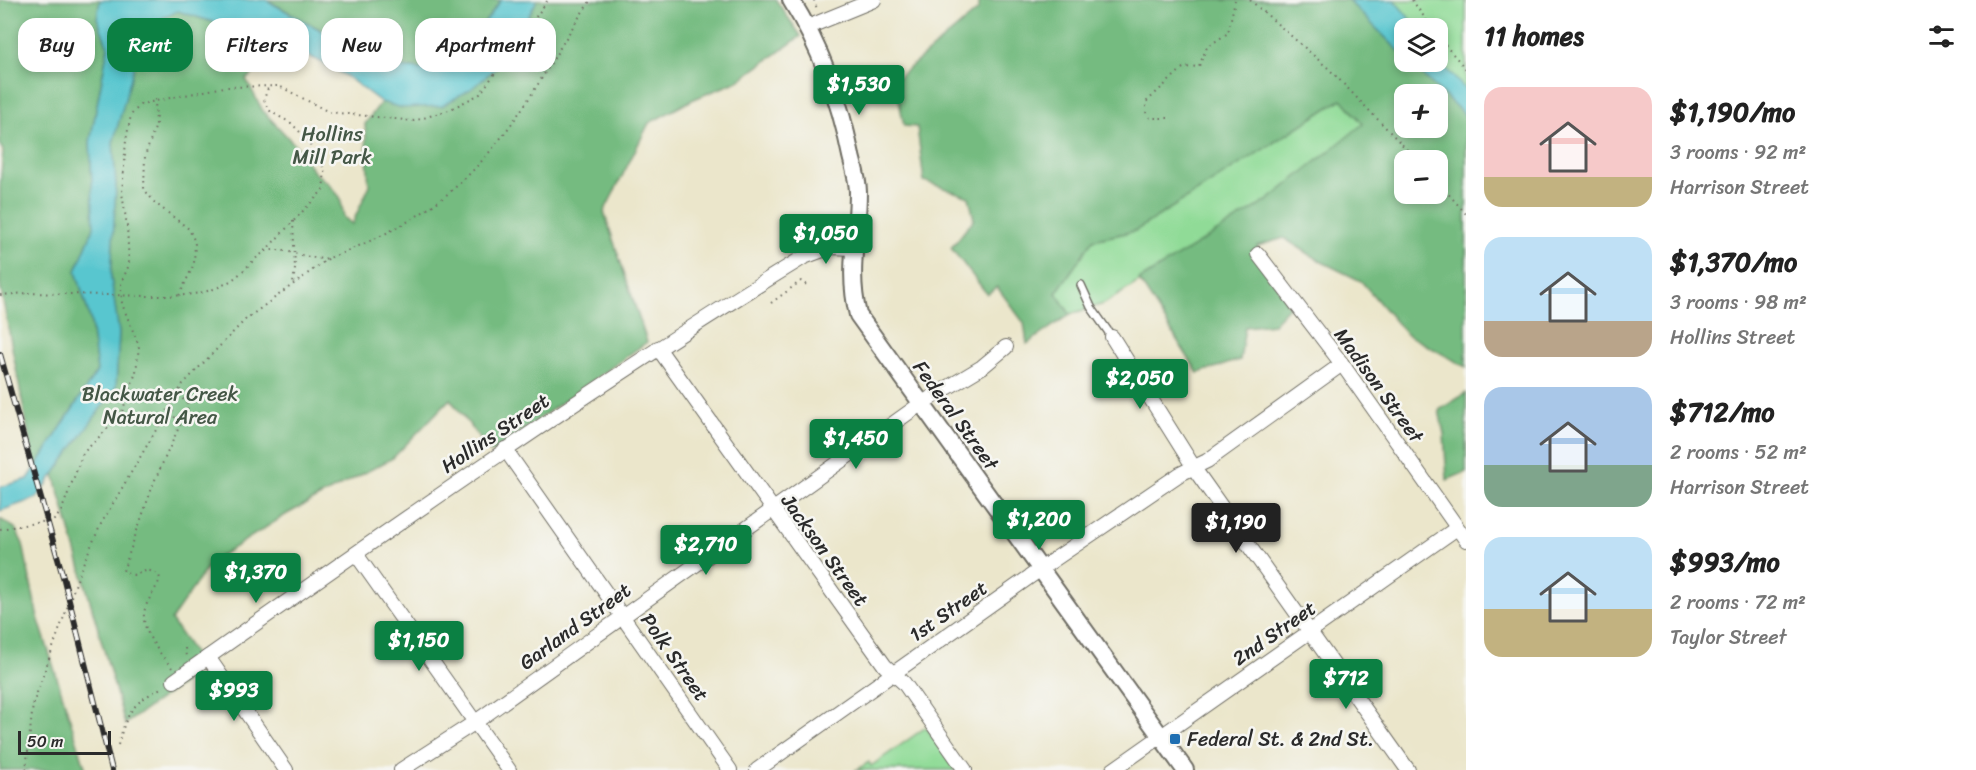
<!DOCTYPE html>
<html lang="en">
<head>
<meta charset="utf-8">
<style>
	:root { --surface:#fff; --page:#f6f6f6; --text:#222; --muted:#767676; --accent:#0b8043 }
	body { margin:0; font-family:Sriracha,sans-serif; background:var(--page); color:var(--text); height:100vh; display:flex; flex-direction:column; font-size:22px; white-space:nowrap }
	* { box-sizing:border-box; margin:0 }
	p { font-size:20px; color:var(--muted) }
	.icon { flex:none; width:33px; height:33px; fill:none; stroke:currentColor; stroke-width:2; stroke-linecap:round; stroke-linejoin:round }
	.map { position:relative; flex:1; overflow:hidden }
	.sheet { display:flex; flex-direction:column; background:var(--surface); width:510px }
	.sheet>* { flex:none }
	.banner { position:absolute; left:18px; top:18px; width:570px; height:54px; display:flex; gap:12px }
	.tools { position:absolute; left:1394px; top:18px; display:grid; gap:12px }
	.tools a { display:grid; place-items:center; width:54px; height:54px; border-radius:12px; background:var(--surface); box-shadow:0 3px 9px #0003; font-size:30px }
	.scale { position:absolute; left:18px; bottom:15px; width:93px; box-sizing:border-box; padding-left:6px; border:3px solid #2b2b2b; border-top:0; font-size:16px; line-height:21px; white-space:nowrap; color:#2b2b2b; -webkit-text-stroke:4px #f6f6f2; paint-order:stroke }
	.price { position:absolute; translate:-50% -51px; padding:0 14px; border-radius:6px; background:var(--accent); color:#fff; font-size:20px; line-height:39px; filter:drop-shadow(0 2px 3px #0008) }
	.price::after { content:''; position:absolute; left:50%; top:36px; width:18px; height:14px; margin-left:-9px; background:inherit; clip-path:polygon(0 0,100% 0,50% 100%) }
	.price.current { background:#222; color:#fff }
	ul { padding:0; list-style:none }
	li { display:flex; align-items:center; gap:18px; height:150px; padding:0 18px }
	li span { display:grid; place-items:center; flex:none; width:168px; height:120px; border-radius:18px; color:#555 }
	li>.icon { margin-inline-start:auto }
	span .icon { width:72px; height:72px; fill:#fffc; stroke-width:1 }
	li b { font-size:26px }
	h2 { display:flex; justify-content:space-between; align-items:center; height:72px; padding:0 18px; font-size:26px }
	.tag { padding:0 21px; border-radius:18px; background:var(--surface); box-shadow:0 3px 9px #0003; font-size:21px; line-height:54px }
	.tag.current { background:var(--accent); color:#fff }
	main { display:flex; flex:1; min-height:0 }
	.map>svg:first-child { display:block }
</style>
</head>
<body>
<main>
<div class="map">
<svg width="1466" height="770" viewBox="0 0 1466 770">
	<rect width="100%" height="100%" fill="#f6f6f2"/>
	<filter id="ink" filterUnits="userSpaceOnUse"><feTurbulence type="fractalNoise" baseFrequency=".0167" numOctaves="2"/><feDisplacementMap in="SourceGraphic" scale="12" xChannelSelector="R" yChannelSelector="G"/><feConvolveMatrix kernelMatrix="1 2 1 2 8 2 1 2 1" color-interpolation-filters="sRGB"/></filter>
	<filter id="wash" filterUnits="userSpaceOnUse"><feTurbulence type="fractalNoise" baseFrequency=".008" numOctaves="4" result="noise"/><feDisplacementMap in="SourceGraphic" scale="24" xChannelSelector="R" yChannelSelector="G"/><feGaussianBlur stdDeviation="1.35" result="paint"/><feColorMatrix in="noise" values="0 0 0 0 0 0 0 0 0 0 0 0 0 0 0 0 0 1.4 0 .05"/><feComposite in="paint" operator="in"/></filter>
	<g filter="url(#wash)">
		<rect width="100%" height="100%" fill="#ebe6cb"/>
		<!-- green -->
		<g fill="#90db97" stroke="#5e8361" stroke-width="1.5" fill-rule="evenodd">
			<path d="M1204 0H1466V263L1339 144 1267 201 1104 304 1070 314 1056 293 1093 240 1135 231ZM1404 28H1437V62H1404ZM1404 94H1437V128H1404ZM1404 160H1437V194H1404Z"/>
			<path d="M926 727 956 770H856L869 762 871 766Z"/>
		</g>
		<!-- forest -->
		<g fill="#74bb80" stroke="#507356" stroke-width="1.5" fill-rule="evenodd">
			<path d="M0 0H100L97 18 108 47 90 142 94 227 76 271 91 322 97 371 35 468 0 285V187L3 151 0 145Z"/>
			<path d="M267 0H501L460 57 433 70 386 66Z"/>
			<path d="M537 0H776L801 36 738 81 694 99 649 123 604 212 647 342 491 453 450 399 393 458 287 514 211 562 171 620 196 656V674L125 724 54 474 116 386 119 333 111 278 116 185 113 143 140 45 158 20 177 11 293 47 246 79 263 111 299 149 314 172 328 183 340 197 344 217 352 224 369 187 365 124 381 102 402 108 496 68 515 43Z"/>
			<path d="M980 0H1348L1404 56V62H1409L1466 116V367L1406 334 1361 281 1320 261 1284 238 1257 246 1289 307 1273 324 1245 327 1240 360 1198 373 1139 280 1267 201 1363 124 1342 99 1135 231 1093 240 1056 293 1070 314 1027 344 1024 323 997 287 987 294 951 248 974 219 969 197 924 181 917 127 904 126 895 80 978 10ZM1404 94H1437V128H1404ZM1404 160H1437V194H1404Z"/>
			<path d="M1466 393V472L1447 480 1444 434 1439 410Z"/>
			<path d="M0 519 15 528 23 544 37 614 86 770H0Z"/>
		</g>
		<!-- water -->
		<g fill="#59c6cf" stroke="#42787d" stroke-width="1.5">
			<path d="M100 0H266L386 66 433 70 460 57 501 0H537L515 43 496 68 471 89 442 106 402 108 381 102 346 76 293 47 178 11 158 20 140 45 113 143 116 185 111 278 119 333 116 387 37 498 0 511V487L28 479 97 371 91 322 76 271 94 227 90 142 108 47 97 18Z"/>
			<path d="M1348 0H1394L1418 28H1404V56Z"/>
			<path d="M1437 59 1466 90V116L1409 62H1437Z"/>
		</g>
	</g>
	<g filter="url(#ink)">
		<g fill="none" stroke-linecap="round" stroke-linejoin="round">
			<!-- service casing -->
			<g stroke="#6e6c63" stroke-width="10">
				<path id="service" d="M1081 285 1091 307 1112 337"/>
			</g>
			<!-- minor casing -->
			<g stroke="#6e6c63" stroke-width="16">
				<g id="minor">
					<path d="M808 27 874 0"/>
					<path d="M1258 254 1342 364 1466 540"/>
					<path d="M1112 337 1198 474 1408 770"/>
					<path d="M658 348 885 666 904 683 965 770"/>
					<path d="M505 449 730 770"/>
					<path d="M356 554 509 770"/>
					<path d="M208 657 286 770"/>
					<path d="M174 681C381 535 588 389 804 257L831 247 853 248"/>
					<path d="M401 770 474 723 922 403 982 367 1006 347"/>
					<path d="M757 770 1052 561 1180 474 1207 461 1342 364"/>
					<path d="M1113 770 1457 528"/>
				</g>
			</g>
			<!-- tertiary casing -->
			<g stroke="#6e6c63" stroke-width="20">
				<path id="tertiary" d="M791 0C821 48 840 101 851 156 854 168 858 181 858 192 858 236 847 270 858 315L1185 770"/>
			</g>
			<!-- path -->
			<g stroke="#6e6c63" stroke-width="2" stroke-dasharray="1.5 4.5" stroke-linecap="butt">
				<path d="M814 0 817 9"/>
				<path d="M1250 0 1329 69 1417 160"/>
				<path d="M1412 0 1432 28"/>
				<path d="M1437 36 1466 69"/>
				<path d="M155 99 156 125 145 156 144 189 155 203 189 229 195 242 194 264 179 296"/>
				<path d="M1168 118H1150L1146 112V102L1183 68 1199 66 1207 47 1228 33 1235 0"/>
				<path d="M1437 181 1466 214"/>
				<path d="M293 221 295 269 293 283"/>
				<path d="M265 251 323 190 325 170 305 137 291 123 271 112 266 105 264 99 268 88"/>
				<path d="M0 295 28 293"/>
				<path d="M147 296C178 296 211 297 237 276 246 269 255 257 265 252 281 244 309 262 329 258 431 219 476 181 535 89 554 59 570 29 591 0"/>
				<path d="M771 303 801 281 808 286"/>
				<path d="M171 405 178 428"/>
				<path d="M0 529 54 520 61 512 83 453 121 415 136 372 139 346 122 304 121 283 129 265 127 226 122 193 126 140 131 115 141 104 224 87 279 86 329 112 414 121 449 110 480 94 548 0"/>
				<path d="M185 648 186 657"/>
				<path d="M172 668C161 654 142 633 144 614 145 602 156 590 160 579L159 575 148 570 134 575 123 571 154 482 189 405 178 394"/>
				<path d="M118 745C127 712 132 703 163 687"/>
				<path d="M26 770 33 704 82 566 101 524 183 384 246 319 329 258"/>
			</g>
			<!-- service -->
			<use href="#service" stroke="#fff" stroke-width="7"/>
			<!-- minor -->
			<use href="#minor" stroke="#fff" stroke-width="14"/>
			<!-- tertiary -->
			<use href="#tertiary" stroke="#fff" stroke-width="16"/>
			<!-- rail casing -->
			<g stroke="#2b2b2b" stroke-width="6">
				<path id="rail" d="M0 354 64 580 112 770"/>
			</g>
			<!-- rail -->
			<use href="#rail" stroke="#f6f6f2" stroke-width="4" stroke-dasharray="11" stroke-linecap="butt"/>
			<!-- path-bridge -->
			<path stroke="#6e6c63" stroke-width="2" stroke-dasharray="1.5 4.5" stroke-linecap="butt" d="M28 293 147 296"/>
		</g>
	</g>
	<!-- markers -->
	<rect fill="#1f6fb2" stroke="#f6f6f2" stroke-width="2" x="1169" y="733" width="12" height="12" rx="3"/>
	<g text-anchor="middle" stroke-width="5" stroke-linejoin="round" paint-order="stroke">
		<!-- park labels -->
		<g font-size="20" fill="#445746" stroke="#f6f6f2">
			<text x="332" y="141">Hollins<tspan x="332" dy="23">Mill Park</tspan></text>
			<text x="160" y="401">Blackwater Creek<tspan x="160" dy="23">Natural Area</tspan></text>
		</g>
		<!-- street labels -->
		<g font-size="20" fill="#2b2b2b" stroke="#f6f6f2">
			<text transform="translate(1379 385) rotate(54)" y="7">Madison Street</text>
			<text transform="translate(956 415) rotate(54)" y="7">Federal Street</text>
			<text transform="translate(495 433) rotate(-34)" y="7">Hollins Street</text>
			<text transform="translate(825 550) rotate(54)" y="7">Jackson Street</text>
			<text transform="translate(948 611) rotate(-35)" y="7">1st Street</text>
			<text transform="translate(575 626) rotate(-36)" y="7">Garland Street</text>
			<text transform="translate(1274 633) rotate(-35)" y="7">2nd Street</text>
			<text transform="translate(675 657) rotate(55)" y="7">Polk Street</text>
		</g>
		<!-- poi labels -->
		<g font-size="20" fill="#2b2b2b" stroke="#f6f6f2" text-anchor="start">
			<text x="1187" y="746">Federal St. &amp; 2nd St.</text>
		</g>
	</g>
</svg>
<div class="tools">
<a><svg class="icon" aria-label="layers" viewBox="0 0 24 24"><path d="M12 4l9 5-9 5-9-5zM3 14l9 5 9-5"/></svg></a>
<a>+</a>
<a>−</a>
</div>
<div class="scale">50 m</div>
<b class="price" style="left:859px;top:116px">$1,530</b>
<b class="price" style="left:826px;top:265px">$1,050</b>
<b class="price" style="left:1140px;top:410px">$2,050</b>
<b class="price" style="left:856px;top:470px">$1,450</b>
<b class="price" style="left:1039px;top:551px">$1,200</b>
<b class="price current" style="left:1236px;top:554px">$1,190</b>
<b class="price" style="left:706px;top:576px">$2,710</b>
<b class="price" style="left:256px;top:604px">$1,370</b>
<b class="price" style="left:419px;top:672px">$1,150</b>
<b class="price" style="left:1346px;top:710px">$712</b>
<b class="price" style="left:234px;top:722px">$993</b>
<div class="banner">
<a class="tag">Buy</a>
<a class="tag current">Rent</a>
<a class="tag">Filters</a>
<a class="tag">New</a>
<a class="tag">Apartment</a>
</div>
</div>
<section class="sheet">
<h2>11 homes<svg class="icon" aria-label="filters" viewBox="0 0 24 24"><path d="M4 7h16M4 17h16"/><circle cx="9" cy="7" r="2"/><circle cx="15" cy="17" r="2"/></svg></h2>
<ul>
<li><span style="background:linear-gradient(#f6c9c9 75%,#c2b280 0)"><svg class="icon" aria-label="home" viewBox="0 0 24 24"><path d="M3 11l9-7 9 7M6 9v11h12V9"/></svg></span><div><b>$1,190/mo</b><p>3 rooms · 92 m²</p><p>Harrison Street</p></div></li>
<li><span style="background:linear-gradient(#bfe0f5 70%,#b9a48a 0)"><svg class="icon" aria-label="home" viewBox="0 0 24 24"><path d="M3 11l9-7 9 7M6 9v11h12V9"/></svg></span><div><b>$1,370/mo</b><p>3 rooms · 98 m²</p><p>Hollins Street</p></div></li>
<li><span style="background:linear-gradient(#a9c7e8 65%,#7fa58c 0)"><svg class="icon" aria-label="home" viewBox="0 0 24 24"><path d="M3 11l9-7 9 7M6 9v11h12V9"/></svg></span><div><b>$712/mo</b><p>2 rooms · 52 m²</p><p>Harrison Street</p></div></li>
<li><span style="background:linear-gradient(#bfe0f5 60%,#c2b280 0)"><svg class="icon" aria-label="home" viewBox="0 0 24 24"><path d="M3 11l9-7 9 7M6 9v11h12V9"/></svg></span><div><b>$993/mo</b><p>2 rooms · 72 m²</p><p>Taylor Street</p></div></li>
</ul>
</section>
</main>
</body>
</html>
